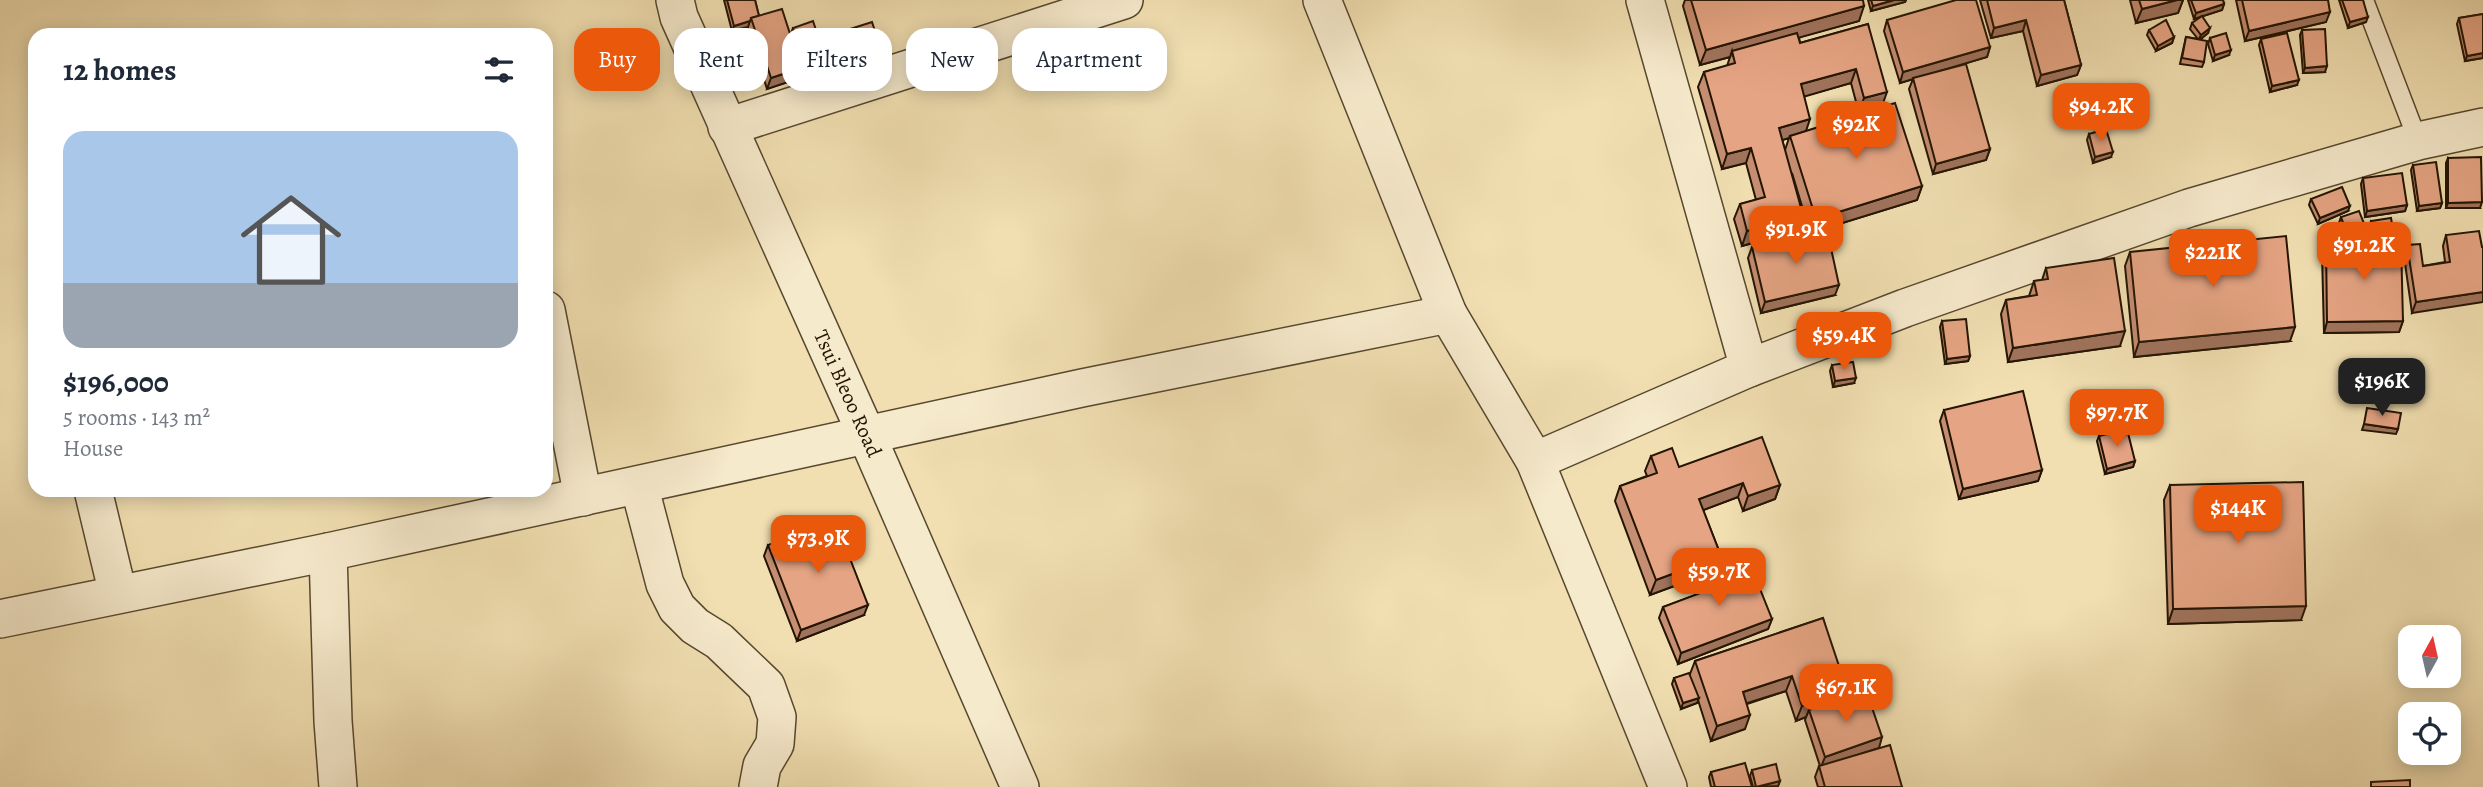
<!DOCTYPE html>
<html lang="en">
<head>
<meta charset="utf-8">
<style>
	:root { --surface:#fff; --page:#f6f6f7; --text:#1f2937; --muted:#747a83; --line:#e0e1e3; --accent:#ea580c }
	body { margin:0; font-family:Alegreya,serif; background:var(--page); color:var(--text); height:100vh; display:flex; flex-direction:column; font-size:26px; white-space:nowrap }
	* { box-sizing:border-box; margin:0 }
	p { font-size:23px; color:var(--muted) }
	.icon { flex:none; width:38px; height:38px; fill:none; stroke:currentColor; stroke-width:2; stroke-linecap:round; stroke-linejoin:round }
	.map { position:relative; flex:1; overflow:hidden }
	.details { position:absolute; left:28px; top:28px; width:525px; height:469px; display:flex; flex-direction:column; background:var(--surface); border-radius:21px; box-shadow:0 4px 18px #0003 }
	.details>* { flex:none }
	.top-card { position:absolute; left:574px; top:28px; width:665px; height:63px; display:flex; gap:14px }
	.needle { width:46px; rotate:8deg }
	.controls { position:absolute; left:2398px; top:625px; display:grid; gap:14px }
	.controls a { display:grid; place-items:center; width:63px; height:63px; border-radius:14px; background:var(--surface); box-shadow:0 4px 18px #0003; font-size:35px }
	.price { position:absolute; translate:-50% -60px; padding:0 16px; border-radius:14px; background:var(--accent); color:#fff; font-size:23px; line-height:46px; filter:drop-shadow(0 2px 4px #0008) }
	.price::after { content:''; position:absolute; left:50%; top:42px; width:21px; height:16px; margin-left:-10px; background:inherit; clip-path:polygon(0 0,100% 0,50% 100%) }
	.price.active { background:#222; color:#fff }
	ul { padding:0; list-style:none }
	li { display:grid; align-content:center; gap:14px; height:371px; padding:0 35px }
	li+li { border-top:2px solid var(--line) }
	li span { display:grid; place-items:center; height:217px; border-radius:21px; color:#555 }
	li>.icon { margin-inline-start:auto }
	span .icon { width:126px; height:126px; fill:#fffc; stroke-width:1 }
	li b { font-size:30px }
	h2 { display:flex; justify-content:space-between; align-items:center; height:84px; padding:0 35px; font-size:30px }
	.chip { padding:0 24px; border-radius:21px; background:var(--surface); box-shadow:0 4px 18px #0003; font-size:24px; line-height:63px }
	.chip.active { background:var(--accent); color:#fff }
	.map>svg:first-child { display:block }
</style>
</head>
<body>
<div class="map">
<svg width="2483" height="787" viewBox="0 0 2483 787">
	<rect width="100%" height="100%" fill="#f1dfb1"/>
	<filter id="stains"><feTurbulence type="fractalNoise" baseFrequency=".00286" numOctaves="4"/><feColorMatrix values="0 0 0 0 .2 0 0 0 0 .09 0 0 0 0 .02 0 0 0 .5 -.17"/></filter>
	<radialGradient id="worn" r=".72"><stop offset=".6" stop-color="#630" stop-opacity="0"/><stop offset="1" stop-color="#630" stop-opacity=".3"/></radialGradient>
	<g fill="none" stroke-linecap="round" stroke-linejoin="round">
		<!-- service casing -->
		<g stroke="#57482e" stroke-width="21">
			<path id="service" d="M2364 0 2418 141"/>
		</g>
		<!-- minor casing -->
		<g stroke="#57482e" stroke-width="40">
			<g id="minor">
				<path id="s1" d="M675 0 679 17 867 436 1020 787"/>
				<path d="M1322 0 1448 314 1535 461 1668 787"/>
				<path d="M1645 0 1749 368"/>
				<path d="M727 127 1124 0"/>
				<path d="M546 310 583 497"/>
				<path d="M1535 461 1749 368 1905 308 2189 208 2418 141 2483 127"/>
				<path d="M639 485 665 584 677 608 695 626 719 641 766 686 777 717 775 744 762 766 758 787"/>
				<path d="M93 490 118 594"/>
				<path d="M328 552 333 721 338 787"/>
				<path d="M0 619 328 552 1082 388 1448 314"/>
			</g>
		</g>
		<!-- service -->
		<use href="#service" stroke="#f6eacc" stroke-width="18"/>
		<!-- minor -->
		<use href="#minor" stroke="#f6eacc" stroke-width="37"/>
	</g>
	<!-- wall -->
	<g fill="#c58d71" stroke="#241503" stroke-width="2" fill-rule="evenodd">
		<path d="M724 0H755L759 16 796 55 798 50 797 51 791 33 793 28 879 66 806 89 800 69 797 79 767 89 748 29V27L732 31Z"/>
		<path d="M1685 0H1863L1859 21 1799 37 1800 43 1868 24 1882 106 1859 113 1851 83 1804 96 1806 131 1922 186 1917 200 1810 233 1792 173 1803 215 1798 230 1742 246 1734 219 1740 204 1756 200 1746 163 1722 169 1698 87 1704 72 1727 66 1730 57 1700 65 1683 6ZM1789 138 1785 150 1782 140Z"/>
		<path d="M1868 0H1906L1905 2 1871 11Z"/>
		<path d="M1980 0H2064L2081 65 2077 75 2037 86 2023 31 1991 38Z"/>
		<path d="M2130 0H2183L2178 13 2136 23Z"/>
		<path d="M2188 0H2223L2224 4 2222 10 2194 19Z"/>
		<path d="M2236 0H2328L2326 22 2245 41Z"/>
		<path d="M2339 0H2363L2366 22 2348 28Z"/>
		<path d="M2483 14V58L2465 61 2457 24 2459 18Z"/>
		<path d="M1887 20 1990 47 1987 57 1946 69 1990 149 1986 160 1933 174 1909 89 1913 79 1900 83 1884 31Z"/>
		<path d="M2192 23 2208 33 2200 40 2204 62 2202 67 2180 64 2186 37 2198 39 2190 29Z"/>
		<path d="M2149 30 2174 37 2172 43 2156 51 2147 35Z"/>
		<path d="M2302 30 2325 72 2303 73 2300 35Z"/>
		<path d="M2210 38 2229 55 2213 61 2208 44Z"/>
		<path d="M2261 39 2297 85 2270 92 2259 45Z"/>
		<path d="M2089 134 2111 157 2093 163 2087 140Z"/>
		<path d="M2448 158 2480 208H2446V163Z"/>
		<path d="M2413 165 2442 203 2440 208 2417 211 2411 170Z"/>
		<path d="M2363 178 2407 205 2405 211 2365 217 2361 184Z"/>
		<path d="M2311 199 2348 211 2318 224 2309 205Z"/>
		<path d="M2341 217 2365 237 2351 243 2371 242 2369 227 2371 221 2394 236 2392 241 2387 242 2403 321 2399 332 2324 333 2322 254 2326 243H2346L2339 223Z"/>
		<path d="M2446 235 2482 247 2412 313 2404 256 2407 245 2423 266 2445 262 2443 246Z"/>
		<path d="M1752 247 1835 295 1761 313 1748 258Z"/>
		<path d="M2130 252 2290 341 2134 357 2125 266Z"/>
		<path d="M2046 268 2120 346 2008 362 2001 314 2006 300 2029 296 2034 281 2042 280Z"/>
		<path d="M1942 321 1970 356 1968 361 1945 364 1940 327Z"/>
		<path d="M1832 365 1854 383 1833 387 1830 371Z"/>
		<path d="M1944 410 2042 470 2038 481 1959 499 1940 421Z"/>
		<path d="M2099 436 2135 461 2133 467 2105 474 2097 441Z"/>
		<path d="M1651 456 1679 467 1780 485 1775 499 1743 511 1738 497 1703 510 1721 556 1715 571 1650 595 1615 501 1620 486 1647 476 1645 471Z"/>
		<path d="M2170 485 2301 620 2168 624 2164 500Z"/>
		<path d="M768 545 864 615 797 641 764 556Z"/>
		<path d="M1705 575 1772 619 1768 629 1678 664 1659 618 1663 607 1704 592 1701 586Z"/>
		<path d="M1823 618 1845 698 1879 748 1860 754 1902 787H1818L1815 777 1819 766H1820L1805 720 1806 717 1796 721 1786 691 1747 704 1745 729 1711 741 1698 700 1697 703 1681 709 1672 684 1674 678 1690 674 1695 661Z"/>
		<path d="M1752 770 1780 781 1778 786 1753 787 1750 776Z"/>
		<path d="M1711 772 1752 787H1711L1709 777Z"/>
	</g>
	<!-- shaded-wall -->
	<g fill="#a0735c" stroke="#241503" stroke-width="2">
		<path d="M1894 0H1906L1905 2 1871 11 1873 6Z"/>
		<path d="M2177 0H2183L2178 13 2136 23 2142 9Z"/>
		<path d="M2224 4 2222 10 2194 19 2196 13Z"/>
		<path d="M1864 6 1859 21 1733 56 1732 51 1730 57 1700 65 1706 50Z"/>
		<path d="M2330 12 2326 22 2245 41 2249 31Z"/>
		<path d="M2368 17 2366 22 2348 28 2350 22Z"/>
		<path d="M2026 20 2023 31 1991 38 1994 28Z"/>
		<path d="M750 21 748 27 732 31 734 26Z"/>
		<path d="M2210 28 2208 33 2198 41 2201 35Z"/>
		<path d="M2174 37 2172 43 2156 51 2158 46Z"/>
		<path d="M1990 47 1987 57 1900 83 1903 72Z"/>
		<path d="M2231 50 2229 55 2213 61 2215 55Z"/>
		<path d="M2483 53V58L2465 61 2467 56Z"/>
		<path d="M883 55 879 66 806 89 810 78Z"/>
		<path d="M2081 65 2077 75 2037 86 2041 75Z"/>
		<path d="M2327 66 2325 72 2303 73 2305 68Z"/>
		<path d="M801 68 797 79 767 89 771 78Z"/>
		<path d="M1856 69 1851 83 1796 99 1801 84Z"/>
		<path d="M2299 80 2297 85 2270 92 2272 86Z"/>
		<path d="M1887 92 1882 106 1859 113 1864 98Z"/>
		<path d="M1810 119 1805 134 1790 136 1789 138 1773 143 1779 128Z"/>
		<path d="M1751 148 1746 163 1722 169 1727 154Z"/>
		<path d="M1990 149 1986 160 1933 174 1936 164Z"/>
		<path d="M2113 152 2111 157 2093 163 2095 157Z"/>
		<path d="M1922 186 1917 200 1810 233 1816 219Z"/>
		<path d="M2482 202 2480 208H2446L2448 203Z"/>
		<path d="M2442 203 2440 208 2417 211 2419 206Z"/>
		<path d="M2407 205 2405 211 2365 217 2367 211Z"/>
		<path d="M2350 206 2348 211 2318 224 2320 218Z"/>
		<path d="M1803 215 1798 230 1742 246 1747 231Z"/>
		<path d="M2367 231 2365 237 2347 244 2349 239Z"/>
		<path d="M2394 236 2392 241 2371 244 2373 239Z"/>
		<path d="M1839 285 1835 295 1761 313 1765 302Z"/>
		<path d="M2483 292V302L2412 313 2416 302Z"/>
		<path d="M2403 321 2399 332 2324 333 2327 322Z"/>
		<path d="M2295 327 2290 341 2134 357 2139 342Z"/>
		<path d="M2125 331 2120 346 2008 362 2013 348Z"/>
		<path d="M1970 356 1968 361 1945 364 1947 359Z"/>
		<path d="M1856 378 1854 383 1833 387 1835 381Z"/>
		<path d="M2364 424 2398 429 2396 434 2362 430Z"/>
		<path d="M2135 461 2133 467 2105 474 2107 469Z"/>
		<path d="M2042 470 2038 481 1959 499 1963 489Z"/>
		<path d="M1743 483 1738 497 1693 514 1699 499Z"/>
		<path d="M1780 485 1775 499 1743 511 1748 496Z"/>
		<path d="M1721 556 1715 571 1650 595 1656 580Z"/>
		<path d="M868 605 864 615 797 641 801 630Z"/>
		<path d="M2306 606 2301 620 2168 624 2173 609Z"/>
		<path d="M1772 619 1768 629 1678 664 1681 653Z"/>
		<path d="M1792 676 1786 691 1738 706 1743 692Z"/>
		<path d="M1847 690 1842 705 1809 710 1806 717 1796 721 1802 706Z"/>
		<path d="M1699 698 1697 703 1681 709 1683 703Z"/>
		<path d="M1750 715 1745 729 1711 741 1717 726Z"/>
		<path d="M1882 737 1879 748 1821 767 1825 757Z"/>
		<path d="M1780 781 1778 786 1757 787Z"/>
	</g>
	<!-- building -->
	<g fill="#e5a483" stroke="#241503" stroke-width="2">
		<path d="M727 0H755L759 16 751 18 750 21 734 26Z"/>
		<path d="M1691 0H1863L1864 6 1706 50Z"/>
		<path d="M1871 0H1894L1873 6Z"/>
		<path d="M1956 0H1976L1990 47 1903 72 1887 20Z"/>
		<path d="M1987 0H2064L2081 65 2041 75 2026 20 1994 28Z"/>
		<path d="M2139 0H2177L2142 9Z"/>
		<path d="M2191 0H2223L2224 4 2196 13Z"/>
		<path d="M2242 0H2328L2330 12 2249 31Z"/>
		<path d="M2342 0H2363L2368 17 2350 22Z"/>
		<path d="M782 9 801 68 771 78 751 18Z"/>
		<path d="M2483 14V53L2467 56 2459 18Z"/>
		<path d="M2202 16 2210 28 2201 35 2192 23Z"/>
		<path d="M2166 20 2174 37 2158 46 2149 30Z"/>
		<path d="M813 21 819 39 799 45 793 28Z"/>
		<path d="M872 22 883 55 810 78 800 45Z"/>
		<path d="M1868 24 1887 92 1864 98 1856 69 1801 84 1810 119 1779 128 1803 215 1747 231 1740 204 1765 197 1751 148 1727 154 1704 72 1735 63 1732 51 1797 33 1800 43Z"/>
		<path d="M2325 29 2327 66 2305 68 2302 30Z"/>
		<path d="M2226 33 2231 50 2215 55 2210 38Z"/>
		<path d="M2287 33 2299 80 2272 86 2261 39Z"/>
		<path d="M2186 37 2207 41 2204 62 2182 58Z"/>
		<path d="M1966 64 1990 149 1936 164 1913 78Z"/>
		<path d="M1895 103 1922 186 1816 219 1790 136Z"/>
		<path d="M2106 129 2113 152 2095 157 2089 134Z"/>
		<path d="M2481 157 2482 202 2448 203V158Z"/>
		<path d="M2436 162 2442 203 2419 206 2413 165Z"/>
		<path d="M2402 173 2407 205 2367 211 2363 178Z"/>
		<path d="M2342 187 2350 206 2320 218 2311 199Z"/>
		<path d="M2359 211 2367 231 2349 239 2341 217Z"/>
		<path d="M2391 218 2394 236 2373 239 2371 221Z"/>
		<path d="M1827 230 1839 285 1765 302 1752 247Z"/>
		<path d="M2479 231 2482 247H2483V292L2416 302 2407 245 2420 244 2423 266 2450 262 2446 235Z"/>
		<path d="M2286 236 2295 327 2139 342 2130 252Z"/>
		<path d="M2401 242 2403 321 2327 322 2326 243Z"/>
		<path d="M2114 258 2125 331 2013 348 2006 300 2037 295 2034 281 2048 279 2046 268Z"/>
		<path d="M1966 319 1970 356 1947 359 1942 321Z"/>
		<path d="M1853 362 1856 378 1835 381 1832 365Z"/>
		<path d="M2023 391 2042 470 1963 489 1944 410Z"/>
		<path d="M2367 408 2401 413 2398 429 2364 424Z"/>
		<path d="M2127 429 2135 461 2107 469 2099 436Z"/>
		<path d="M1762 437 1780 485 1748 496 1743 483 1699 499 1721 556 1656 580 1620 486 1657 473 1651 456 1672 448 1679 467Z"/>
		<path d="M2303 482 2306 606 2173 609 2170 485Z"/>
		<path d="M835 520 868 605 801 630 768 545Z"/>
		<path d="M1748 559 1772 619 1681 653 1663 607 1711 589 1705 575Z"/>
		<path d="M1823 618 1847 690 1802 706 1792 676 1743 692 1750 715 1717 726 1695 661Z"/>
		<path d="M1689 673 1699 698 1683 703 1674 678Z"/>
		<path d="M1866 690 1882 737 1825 757 1809 710Z"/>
		<path d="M1890 745 1902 787H1825L1819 766Z"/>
		<path d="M1745 763 1752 787H1715L1711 772Z"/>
		<path d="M1776 764 1780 781 1756 787 1752 770Z"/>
		<path d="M2410 780V787H2371V782Z"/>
	</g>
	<g text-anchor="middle" stroke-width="5" stroke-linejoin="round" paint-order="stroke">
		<!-- street labels -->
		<g font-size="21" fill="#241503" stroke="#f6eacc">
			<text dy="7" stroke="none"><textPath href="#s1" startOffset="430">Tsui Bleoo Road</textPath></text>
		</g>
	</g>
	<rect width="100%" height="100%" filter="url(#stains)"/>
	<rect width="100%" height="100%" fill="url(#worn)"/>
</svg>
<div class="controls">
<a><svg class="needle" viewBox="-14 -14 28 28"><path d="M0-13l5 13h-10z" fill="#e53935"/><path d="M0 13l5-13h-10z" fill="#747a83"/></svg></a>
<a><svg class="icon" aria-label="locate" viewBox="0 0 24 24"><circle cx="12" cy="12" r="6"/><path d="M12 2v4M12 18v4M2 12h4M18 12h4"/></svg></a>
</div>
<b class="price" style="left:2101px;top:143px">$94.2K</b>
<b class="price" style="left:1856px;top:161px">$92K</b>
<b class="price" style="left:1796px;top:266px">$91.9K</b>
<b class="price" style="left:2364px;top:282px">$91.2K</b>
<b class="price" style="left:2213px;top:289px">$221K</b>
<b class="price" style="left:1844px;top:372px">$59.4K</b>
<b class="price active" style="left:2382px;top:418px">$196K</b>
<b class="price" style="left:2117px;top:449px">$97.7K</b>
<b class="price" style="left:2238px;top:545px">$144K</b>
<b class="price" style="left:818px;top:575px">$73.9K</b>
<b class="price" style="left:1719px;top:608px">$59.7K</b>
<b class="price" style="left:1846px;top:724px">$67.1K</b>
<div class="top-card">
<a class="chip active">Buy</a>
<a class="chip">Rent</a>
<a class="chip">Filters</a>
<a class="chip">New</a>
<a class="chip">Apartment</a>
</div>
<section class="details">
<h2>12 homes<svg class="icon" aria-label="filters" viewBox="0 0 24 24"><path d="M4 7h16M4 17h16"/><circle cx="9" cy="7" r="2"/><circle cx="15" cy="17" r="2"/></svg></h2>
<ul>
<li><span style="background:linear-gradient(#a9c7e8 70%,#9aa5b1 0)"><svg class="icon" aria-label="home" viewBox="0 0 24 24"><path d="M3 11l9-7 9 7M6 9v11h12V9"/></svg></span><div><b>$196,000</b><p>5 rooms · 143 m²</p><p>House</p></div></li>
</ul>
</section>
</div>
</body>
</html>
